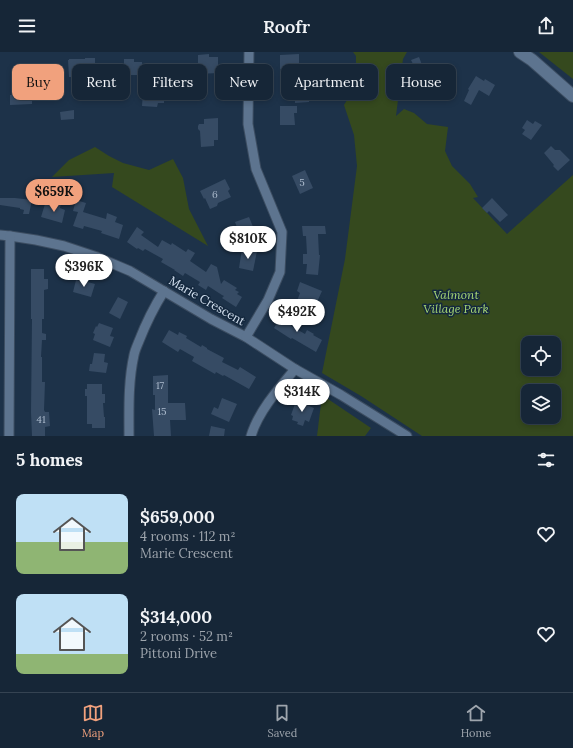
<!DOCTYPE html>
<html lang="en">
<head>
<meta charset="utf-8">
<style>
	:root { --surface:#162637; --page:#233242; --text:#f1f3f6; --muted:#9ea5ad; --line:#354352; --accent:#f1a17d }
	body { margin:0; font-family:Lora,serif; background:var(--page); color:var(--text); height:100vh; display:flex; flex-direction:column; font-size:15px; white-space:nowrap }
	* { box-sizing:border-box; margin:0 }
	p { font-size:13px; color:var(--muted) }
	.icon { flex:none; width:22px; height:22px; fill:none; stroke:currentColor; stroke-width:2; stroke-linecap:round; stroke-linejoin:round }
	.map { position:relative; height:384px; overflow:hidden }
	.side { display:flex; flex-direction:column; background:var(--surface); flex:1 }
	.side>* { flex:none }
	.hud { position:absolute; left:12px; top:12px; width:549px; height:36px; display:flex; gap:8px }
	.fabs { position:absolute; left:521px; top:284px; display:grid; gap:8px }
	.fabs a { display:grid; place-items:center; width:40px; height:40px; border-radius:8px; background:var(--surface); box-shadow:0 2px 6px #0003,0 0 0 1px var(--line); font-size:20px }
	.price { position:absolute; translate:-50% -34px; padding:0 9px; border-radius:14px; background:#fff; color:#222; font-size:13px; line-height:26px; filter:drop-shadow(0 1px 2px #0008) }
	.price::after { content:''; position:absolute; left:50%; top:24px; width:12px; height:9px; margin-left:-6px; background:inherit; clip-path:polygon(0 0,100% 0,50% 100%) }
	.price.on { background:var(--accent); color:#111 }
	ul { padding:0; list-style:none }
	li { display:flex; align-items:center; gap:12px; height:100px; padding:0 16px }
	li span { display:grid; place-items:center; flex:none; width:112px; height:80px; border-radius:8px; color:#555 }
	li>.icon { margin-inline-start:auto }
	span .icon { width:48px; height:48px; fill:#fffc; stroke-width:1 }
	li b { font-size:17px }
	h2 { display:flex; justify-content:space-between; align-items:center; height:48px; padding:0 16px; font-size:17px }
	.pill { padding:0 14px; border-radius:8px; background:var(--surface); box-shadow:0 2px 6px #0003,0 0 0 1px var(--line); font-size:14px; line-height:36px }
	.pill.on { background:var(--accent); color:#111 }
	header { display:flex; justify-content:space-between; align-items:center; height:52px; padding:0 16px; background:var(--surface); font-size:18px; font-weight:600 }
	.menu { display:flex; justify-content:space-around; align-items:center; height:56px; border-top:1px solid var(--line); background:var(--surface); font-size:11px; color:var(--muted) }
	.menu a { display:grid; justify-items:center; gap:2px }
	.menu .on { color:var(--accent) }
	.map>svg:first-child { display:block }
</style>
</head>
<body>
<header><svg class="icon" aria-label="menu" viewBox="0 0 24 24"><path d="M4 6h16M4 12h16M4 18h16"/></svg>Roofr<svg class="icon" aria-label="share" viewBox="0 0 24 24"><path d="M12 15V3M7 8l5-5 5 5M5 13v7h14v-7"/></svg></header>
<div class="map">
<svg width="573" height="384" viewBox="0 0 573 384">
	<rect width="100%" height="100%" fill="#1d3249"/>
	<!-- green -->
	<g fill="#35491e" fill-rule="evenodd">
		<path d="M353 0H407L403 7 396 64 404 57 414 61 427 72 448 75 445 99 452 114 470 132 478 145 473 146 507 182 573 123V384H422L361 344 322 321 345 207 357 114 354 83 344 53 356 33V4ZM528 291H554V317H528ZM528 339H554V365H528Z"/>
		<path d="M539 0H573V27Z"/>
		<path d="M95 95 109 104 123 111 149 118 173 107 183 126 189 157 208 194 112 135 114 121 52 125 69 108Z"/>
		<path d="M322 343 371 376 365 384H317Z"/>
	</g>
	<!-- building -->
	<g fill="#364b64">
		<path d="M209 2V5H218V21L198 22V3Z"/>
		<path d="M299 2V17H280V3Z"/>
		<path d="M419 5 424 18 414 23 421 29 414 38 406 31 407 30 403 25 415 16 411 8Z"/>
		<path d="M85 6H95V21H80V25H69L68 8H69V7H85Z"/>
		<path d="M124 7H134V10H142L143 23H124Z"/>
		<path d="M476 24 484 29 485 27 495 33 489 44 479 38 471 53 464 49 469 38 468 37Z"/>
		<path d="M143 40 164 42V51H158L157 55 142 54Z"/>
		<path d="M295 40H309V50L295 51Z"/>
		<path d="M32 42V52L10 53V43Z"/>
		<path d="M280 54H297V61H294L295 73H280Z"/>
		<path d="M74 58V67L61 68 60 60Z"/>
		<path d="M218 66V88H214V94L201 95 200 79 198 77V74L199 72H204V67Z"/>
		<path d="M527 68 533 72 535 69 542 73 531 88 522 82 525 78 522 76Z"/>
		<path d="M551 94 555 98H560L570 108 558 119 553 114 554 113 544 101Z"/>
		<path d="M305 118 313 136 300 142 292 124Z"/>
		<path d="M225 127 230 137 228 139 231 145 218 151 217 154 210 157 205 146 204 147 200 139Z"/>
		<path d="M0 146H15L32 148 29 162H23L24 158 20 157V156L0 153Z"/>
		<path d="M492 146 508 163 500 170 489 159 487 161 482 156Z"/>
		<path d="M76 148 86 151 83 160 106 167 107 161 117 165 115 170 123 173 119 187 101 181 102 179 84 174 83 177 73 174 78 160 73 159Z"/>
		<path d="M54 150 61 152 60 156 65 158 62 171 41 165 45 152 53 154Z"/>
		<path d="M249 165 256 182 239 189 236 182 239 181 235 170Z"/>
		<path d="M302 174H325L326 182H318L319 203H320L318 223 306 222 307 212H303V202H307L306 184H303Z"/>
		<path d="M137 175 144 180 141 183 158 195 162 188 171 193 172 191 186 200 188 197 195 201 190 209 206 220 211 212 217 215 221 232 224 228 237 236 235 238 239 240 237 242 242 245 236 255 222 246 224 244 222 243 208 234 206 238 198 233 200 230 185 221 183 224 174 218H175L161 210 163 207 145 197 143 199 138 196 137 197 127 190Z"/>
		<path d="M242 197 257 199 253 219 239 216Z"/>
		<path d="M31 217H44V227H48V237L44 238V267H42V281L46 282V288H42L41 305H42V330H45L44 358 45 360H49L50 374 45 375V384H32L31 360 32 267H31Z"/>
		<path d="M76 228 84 230V229L95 232 91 245 73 240Z"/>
		<path d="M300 230 322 239 317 250 311 248 309 254 297 249 300 241 297 239Z"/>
		<path d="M118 245 128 250 120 267 109 261Z"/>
		<path d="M283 261 295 268 291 274 305 282 307 278 314 282 313 283 322 288 316 300 292 286 291 287 274 276Z"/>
		<path d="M99 271 113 276 110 284 114 285 110 295 93 288 95 282 93 281 96 274 97 275Z"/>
		<path d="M169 278 178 283 179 280 187 284 186 286 201 295 202 293 207 296V297L224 306 222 310 238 318 240 315 256 325 249 337 224 323 223 324 216 320 215 322 192 309 194 305 180 297 178 300 162 290Z"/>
		<path d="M94 301 105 302 104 310 108 311 106 321 89 319 90 312H92Z"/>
		<path d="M168 323V351H185L186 368H170L171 384H154L152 357 155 358V343H153V324Z"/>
		<path d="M87 332H102V342H105V351H103L104 365H105V376H92V372H87V344H85V337H87Z"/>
		<path d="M222 346 237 352 229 370 211 362 214 355 218 357Z"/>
		<path d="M296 349 314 356 309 370 305 368 303 374 297 372 298 370 292 368 293 364 291 363Z"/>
		<path d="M211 374 225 377 224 384H209Z"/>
	</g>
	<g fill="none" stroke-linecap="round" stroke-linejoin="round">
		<!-- street casing -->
		<g stroke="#3c4d61" stroke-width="11">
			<g id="street">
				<path d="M0 183 10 184 36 188 64 194 97 205 130 219 211 267 246 285 295 317 341 343 407 384"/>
				<path d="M246 285 268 248 280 220 282 180 256 117 248 72 249 0"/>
				<path d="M9 384 10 184"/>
				<path d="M129 384C129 357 128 330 134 303 135 298 137 294 139 289 146 271 154 255 164 239"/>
				<path d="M251 384C258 360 279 336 295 317"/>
			</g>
		</g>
		<!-- secondary casing -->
		<g stroke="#3c4d61" stroke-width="14">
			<path id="secondary" d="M520 0 532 8 573 44"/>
		</g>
		<!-- street -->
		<use href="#street" stroke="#5d748f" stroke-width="9"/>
		<!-- secondary -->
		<use href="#secondary" stroke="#5d748f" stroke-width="12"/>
	</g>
	<g text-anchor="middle" stroke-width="3" stroke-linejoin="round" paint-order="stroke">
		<!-- number labels -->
		<g font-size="10" fill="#adbcce">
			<text x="302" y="134">5</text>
			<text x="215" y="146">6</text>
			<text x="160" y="337">17</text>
			<text x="162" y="363">15</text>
			<text x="41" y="371">41</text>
		</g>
		<!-- park labels -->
		<g font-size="12" font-style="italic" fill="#a9d874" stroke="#14283e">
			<text x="456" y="247">Valmont<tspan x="456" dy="14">Village Park</tspan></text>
		</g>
		<!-- street labels -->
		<g font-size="12" fill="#d5e2f1" stroke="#14283e">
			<text transform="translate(207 249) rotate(30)" y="4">Marie Crescent</text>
		</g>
	</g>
</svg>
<div class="fabs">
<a><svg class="icon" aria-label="locate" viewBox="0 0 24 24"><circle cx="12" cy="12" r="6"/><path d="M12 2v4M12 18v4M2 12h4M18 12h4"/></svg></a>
<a><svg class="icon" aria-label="layers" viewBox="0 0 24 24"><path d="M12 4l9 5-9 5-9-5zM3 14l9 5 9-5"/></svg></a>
</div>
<b class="price on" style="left:54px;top:161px">$659K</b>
<b class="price" style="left:248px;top:208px">$810K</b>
<b class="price" style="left:84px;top:236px">$396K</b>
<b class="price" style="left:297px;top:281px">$492K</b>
<b class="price" style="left:302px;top:361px">$314K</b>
<div class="hud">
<a class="pill on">Buy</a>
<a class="pill">Rent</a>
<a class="pill">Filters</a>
<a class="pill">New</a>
<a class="pill">Apartment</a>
<a class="pill">House</a>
</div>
</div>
<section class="side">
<h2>5 homes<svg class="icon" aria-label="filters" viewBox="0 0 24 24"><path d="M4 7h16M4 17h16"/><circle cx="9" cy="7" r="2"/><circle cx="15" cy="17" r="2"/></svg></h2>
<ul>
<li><span style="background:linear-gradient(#bfe0f5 60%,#8fb573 0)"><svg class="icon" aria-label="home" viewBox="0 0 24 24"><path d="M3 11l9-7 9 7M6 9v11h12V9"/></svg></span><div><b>$659,000</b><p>4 rooms · 112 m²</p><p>Marie Crescent</p></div><svg class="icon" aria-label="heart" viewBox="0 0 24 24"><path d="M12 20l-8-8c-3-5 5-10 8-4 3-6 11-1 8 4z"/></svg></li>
<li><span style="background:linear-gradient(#bfe0f5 75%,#8fb573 0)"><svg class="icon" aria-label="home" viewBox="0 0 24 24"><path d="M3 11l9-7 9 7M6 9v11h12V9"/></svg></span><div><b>$314,000</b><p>2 rooms · 52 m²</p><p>Pittoni Drive</p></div><svg class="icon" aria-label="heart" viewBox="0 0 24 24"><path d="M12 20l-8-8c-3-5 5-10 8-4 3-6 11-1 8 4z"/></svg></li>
</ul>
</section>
<nav class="menu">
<a class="on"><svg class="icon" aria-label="map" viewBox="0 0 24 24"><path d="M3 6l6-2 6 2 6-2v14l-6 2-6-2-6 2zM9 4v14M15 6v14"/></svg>Map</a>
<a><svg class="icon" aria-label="saved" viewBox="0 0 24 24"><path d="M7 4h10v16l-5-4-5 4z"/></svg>Saved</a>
<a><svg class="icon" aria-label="home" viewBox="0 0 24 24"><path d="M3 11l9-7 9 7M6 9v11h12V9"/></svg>Home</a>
</nav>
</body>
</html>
